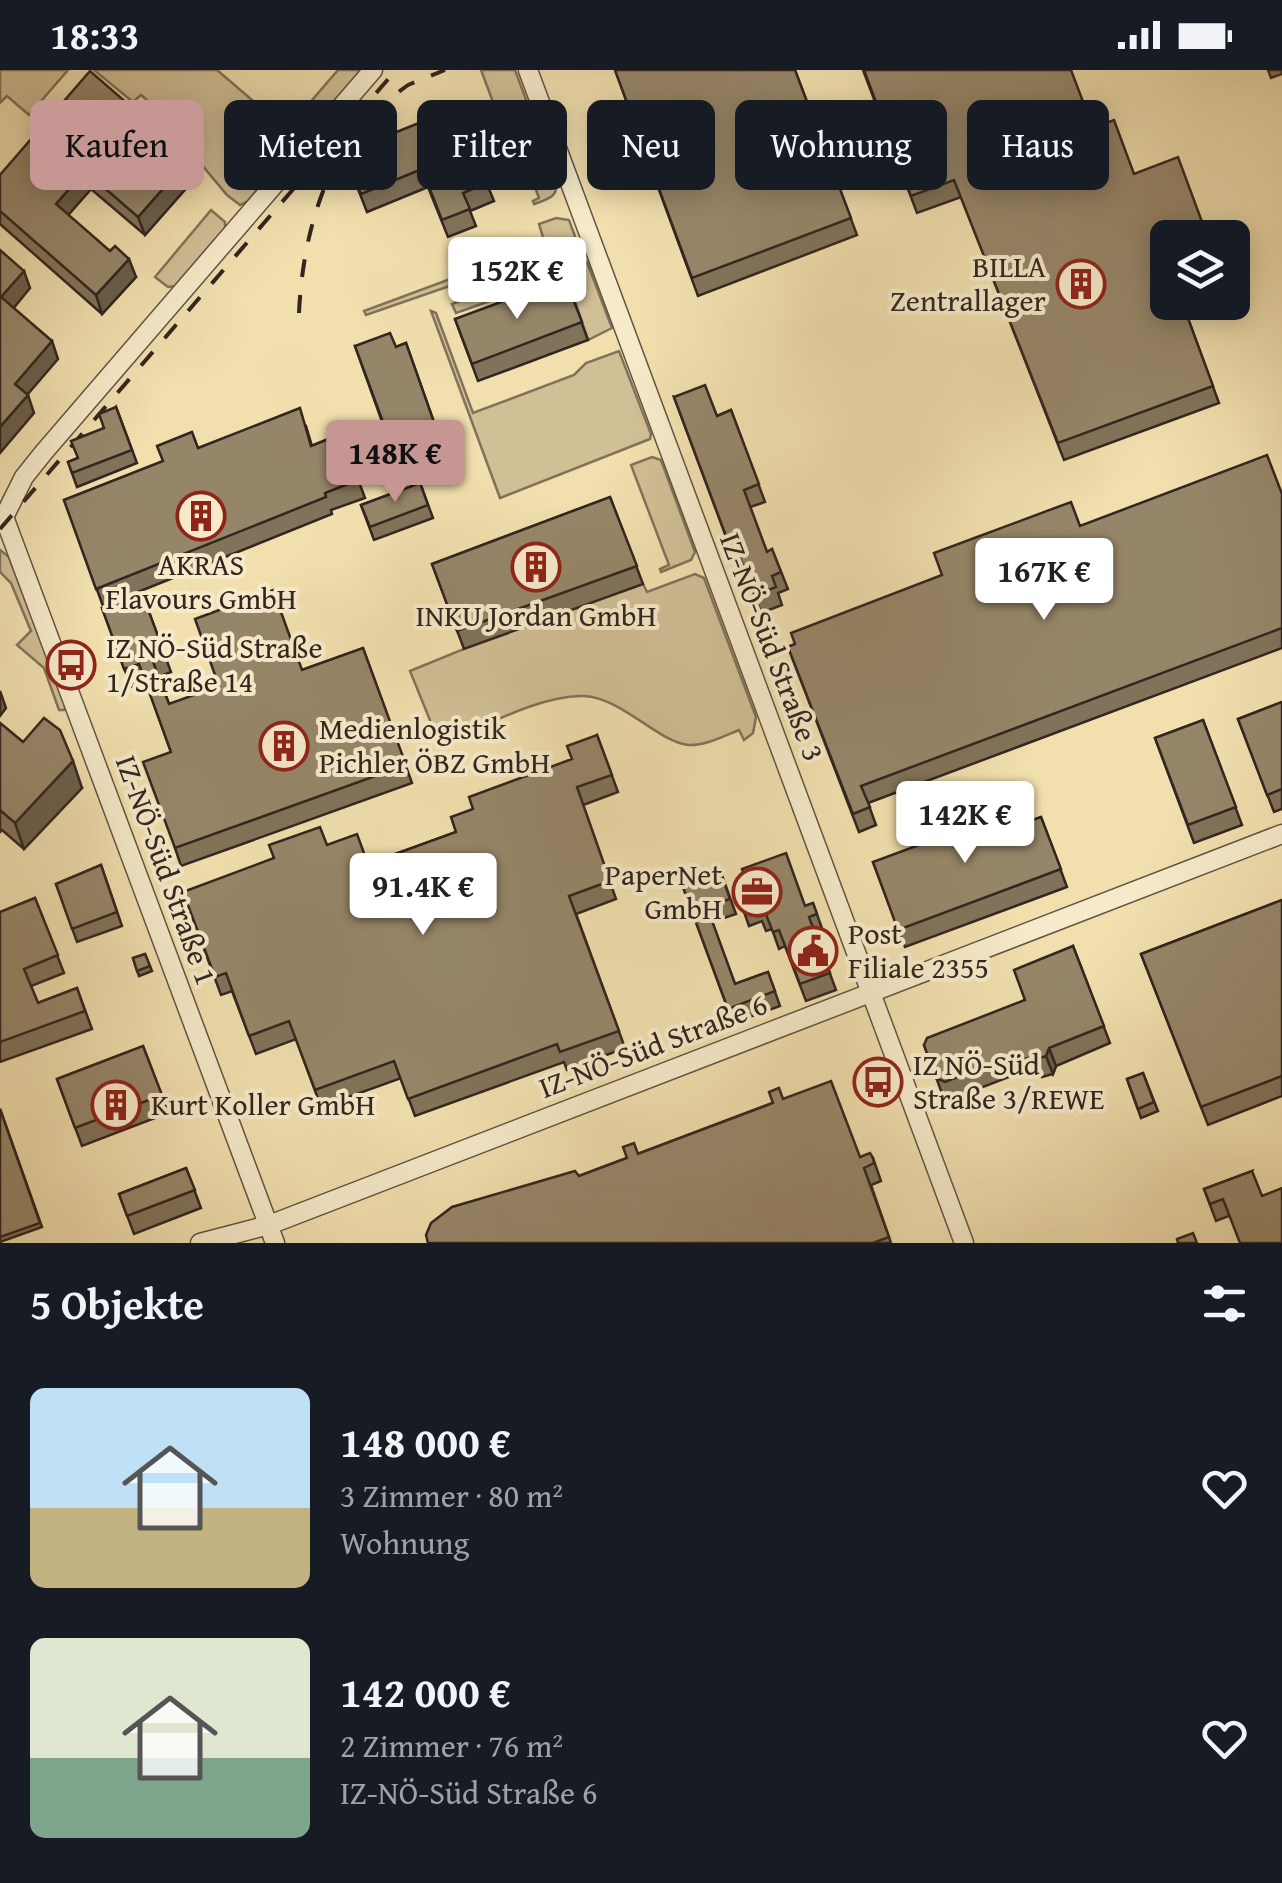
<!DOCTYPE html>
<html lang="de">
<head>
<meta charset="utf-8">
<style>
	:root { --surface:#171b24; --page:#242831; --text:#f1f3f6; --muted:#9ea1a6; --accent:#c59692 }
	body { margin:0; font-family:"Gentium Book Plus",serif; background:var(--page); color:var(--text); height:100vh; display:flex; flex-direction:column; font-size:38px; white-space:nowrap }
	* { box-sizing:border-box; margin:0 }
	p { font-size:32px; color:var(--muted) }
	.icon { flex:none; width:55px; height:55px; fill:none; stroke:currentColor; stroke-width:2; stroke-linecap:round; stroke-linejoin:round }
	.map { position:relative; height:1173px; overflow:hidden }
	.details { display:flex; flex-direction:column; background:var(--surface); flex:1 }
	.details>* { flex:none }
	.top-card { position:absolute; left:30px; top:30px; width:1222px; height:90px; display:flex; gap:20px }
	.buttons { position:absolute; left:1150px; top:150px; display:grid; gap:20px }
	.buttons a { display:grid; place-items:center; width:100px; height:100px; border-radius:15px; background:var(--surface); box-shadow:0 5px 25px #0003; font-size:50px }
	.price { position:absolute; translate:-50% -85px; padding:0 22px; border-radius:10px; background:#fff; color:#222; font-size:32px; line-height:65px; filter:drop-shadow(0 2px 5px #0008) }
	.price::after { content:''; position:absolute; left:50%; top:60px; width:30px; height:22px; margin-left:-15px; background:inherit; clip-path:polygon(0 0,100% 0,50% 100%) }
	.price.on { background:var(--accent); color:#111 }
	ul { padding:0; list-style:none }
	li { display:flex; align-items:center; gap:30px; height:250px; padding:0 30px }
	li span { display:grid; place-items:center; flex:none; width:280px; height:200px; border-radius:15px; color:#555 }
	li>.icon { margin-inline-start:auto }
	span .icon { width:120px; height:120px; fill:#fffc; stroke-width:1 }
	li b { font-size:42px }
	h2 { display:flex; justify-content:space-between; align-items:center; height:120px; padding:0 30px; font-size:42px }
	.pill { padding:0 35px; border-radius:15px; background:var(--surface); box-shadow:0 5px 25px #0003; font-size:35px; line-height:90px }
	.pill.on { background:var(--accent); color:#111 }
	.status { display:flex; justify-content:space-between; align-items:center; height:70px; padding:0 50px; background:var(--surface); direction:ltr }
	.status svg { height:28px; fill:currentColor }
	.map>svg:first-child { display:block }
</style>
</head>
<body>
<div class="status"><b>18:33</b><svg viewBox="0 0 49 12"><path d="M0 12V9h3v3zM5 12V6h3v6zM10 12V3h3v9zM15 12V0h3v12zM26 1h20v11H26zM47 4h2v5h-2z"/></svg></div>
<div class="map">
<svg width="1282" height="1173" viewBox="0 0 1282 1173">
	<rect width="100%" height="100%" fill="#f1dfae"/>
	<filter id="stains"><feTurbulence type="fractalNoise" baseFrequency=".002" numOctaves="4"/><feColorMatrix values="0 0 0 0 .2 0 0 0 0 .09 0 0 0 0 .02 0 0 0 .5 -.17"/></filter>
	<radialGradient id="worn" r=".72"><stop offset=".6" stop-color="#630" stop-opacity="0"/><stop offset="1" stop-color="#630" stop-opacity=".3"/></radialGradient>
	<!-- green -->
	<g fill="#d1bf96" stroke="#82725a" stroke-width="2.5">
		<path d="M0 0H68L29 45 7 26 0 33Z"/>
		<path d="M94 0H217L286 59 290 56 300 69 248 131 240 135 227 125 196 88 201 77 141 25 133 32Z"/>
		<path d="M338 0H361L317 51 310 52 301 43Z"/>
		<path d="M481 0H515L556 110C559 127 548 129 534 134L533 131 539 128 505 37 496 40Z"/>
		<path d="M211 140 225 152V158L175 216 168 217 155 207Z"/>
		<path d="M556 148 569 150 576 169 574 173 366 245 364 241 545 174 539 154Z"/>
		<path d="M578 187 587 192 612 258 588 270 566 204 456 243 452 234Z"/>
		<path d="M431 241 436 243 473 343 574 305 586 293 619 281 651 364 650 369 500 428Z"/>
		<path d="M652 387 661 390 695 482 691 490 661 502 660 499 669 495 631 395Z"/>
		<path d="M603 477 621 522 643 514 647 522 695 504 704 508 756 647 753 663 744 670 739 660C724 666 705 676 688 675 657 671 622 628 584 626 541 624 480 659 440 675L410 601 464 579Z"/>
		<path d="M0 480 9 487 66 636 64 640H59L44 598 17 575 31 561 11 513 0 502Z"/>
	</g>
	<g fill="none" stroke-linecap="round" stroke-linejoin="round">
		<!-- minor casing -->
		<g stroke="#625443" stroke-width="21">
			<g id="minor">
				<path d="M528 0 964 1173"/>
				<path d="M4 447 275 1173"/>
				<path d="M0 449 4 447 24 407 44 382 373 0"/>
				<path d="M200 1173 269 1155 1282 764"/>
			</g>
		</g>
		<!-- minor -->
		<use href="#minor" stroke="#f6eaca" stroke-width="18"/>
		<!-- rail -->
		<g stroke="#33251f" stroke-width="4" stroke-dasharray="18 18" stroke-linecap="butt">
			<path d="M370 43 408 15 445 0"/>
			<path d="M299 243C302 181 316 122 349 69"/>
			<path d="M0 459 396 0"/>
		</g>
	</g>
	<!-- wall -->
	<g fill="#81735a" stroke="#33251f" stroke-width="2.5">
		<path d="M615 0H795L857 165 698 226Z"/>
		<path d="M863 0 1093 58 1134 104 1168 168V232H1182L1219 333 1064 390 961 127 917 143Z"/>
		<path d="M1268 0H1282V4L1271 8Z"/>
		<path d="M482 61 502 114 489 119 494 131 470 141 476 156 448 167 428 117 367 142 344 83 445 76Z"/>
		<path d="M190 88 197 106 145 165 91 119 68 145 136 207 102 244 0 154V105Z"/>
		<path d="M568 216 588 270 478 311 455 249 550 223Z"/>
		<path d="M406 273 441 372 395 388 355 276 396 277Z"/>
		<path d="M674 327 717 346 731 340 765 432 750 437 767 482 772 479 788 519 778 523 782 535 761 543 747 505 741 507Z"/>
		<path d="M116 337 137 393 77 417 68 392 78 388 104 358Z"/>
		<path d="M306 356 312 376 341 364 365 428 331 440 332 444 103 536 64 430 198 378Z"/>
		<path d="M420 413 433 448 374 470 361 435Z"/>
		<path d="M1282 424V578L868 733 876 755 859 762 788 577 1080 456Z"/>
		<path d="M610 427 643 514 464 579 432 494Z"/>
		<path d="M142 523 171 602 159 607 169 634 302 600 363 578 412 713 181 796 175 778 171 682 146 612 131 617 102 538Z"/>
		<path d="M1282 632V739L1274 742 1238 649Z"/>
		<path d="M1203 650 1242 755 1194 773 1155 668Z"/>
		<path d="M0 653 23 672 82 718 24 779 2 760 0 762Z"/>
		<path d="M597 665 618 722 583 735 616 829 576 844 625 978 567 1000 564 992 415 1046 401 1008 321 1037 296 969 256 984 232 921 221 925 183 822 327 775 368 794 456 762 473 739 572 689Z"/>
		<path d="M1041 747 1067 817 905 877 873 792 1013 757Z"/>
		<path d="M101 795 122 856 77 872 56 814Z"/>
		<path d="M721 803 736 844 712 852 735 914 768 902 780 936 733 953 683 817Z"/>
		<path d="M736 819 805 836 813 833 823 861 815 863 836 920 806 931 785 876 779 879 772 859 766 861 762 851 749 856Z"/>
		<path d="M35 828 64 903 31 916 38 933 77 918 92 959 0 992V842Z"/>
		<path d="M1282 830V1026L1208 1055 1141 884Z"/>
		<path d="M1073 876 1110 973 1056 996 1053 1004 1042 1007 1040 1003 1030 1007 1027 1000 952 1029 943 1026 924 975 1025 930Z"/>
		<path d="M145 884 152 901 139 906 133 888Z"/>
		<path d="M143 976 168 1043 82 1076 57 1009Z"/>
		<path d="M1143 1003 1158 1041 1141 1048 1127 1009Z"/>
		<path d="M1087 1023 1092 1038 1082 1041 1077 1027Z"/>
		<path d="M783 1029 860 1087 873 1088 881 1111 871 1115 891 1173H428L579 1106Z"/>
		<path d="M0 1039 42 1157 0 1172Z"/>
		<path d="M186 1098 201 1138 134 1164 119 1124Z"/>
		<path d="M1252 1101 1229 1146 1216 1151 1204 1119Z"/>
	</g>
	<!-- shaded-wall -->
	<g fill="#695e4a" stroke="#33251f" stroke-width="2.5">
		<path d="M190 88 197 106 145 165 138 147Z"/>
		<path d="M85 101 91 119 62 152 56 134Z"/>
		<path d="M129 189 136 207 102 244 96 225Z"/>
		<path d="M24 201 30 218 8 245 1 227Z"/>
		<path d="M52 271 58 289 21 332 15 314Z"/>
		<path d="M28 325 34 343 0 383V357Z"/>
		<path d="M0 621 6 638 0 646Z"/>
		<path d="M73 691 82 718 24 779 15 753Z"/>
		<path d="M1049 978 1056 996 1053 1004 1046 986Z"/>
	</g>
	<!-- building -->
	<g fill="#968669" stroke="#33251f" stroke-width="2.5">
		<path d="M615 0H795L851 148 692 208Z"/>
		<path d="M864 0H1071L1093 58 1114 50 1134 104 1178 87 1208 168H1168V232H1182L1213 316 1058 373 954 110 911 126Z"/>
		<path d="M90 1 190 88 138 147 85 101 56 134 110 181 115 176 129 189 96 225 0 141V105Z"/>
		<path d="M434 47 445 76 482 61 496 96 483 101 487 113 463 123 470 139 442 150 422 99 361 124 344 83Z"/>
		<path d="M0 180 24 201 1 227 52 271 15 314 28 325 0 357Z"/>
		<path d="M547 215 550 223 568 216 582 252 472 294 455 249Z"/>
		<path d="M390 263 396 277 406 273 436 358 391 374 355 276Z"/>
		<path d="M705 315 717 346 731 340 759 414 744 420 767 482 772 479 781 502 772 506 776 517 755 525 740 488 735 490 674 327Z"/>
		<path d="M116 337 132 380 72 403 68 392 78 388 71 371 104 358 99 344Z"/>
		<path d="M300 338 311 376 341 364 358 410 325 423 326 427 96 519 64 430 163 391 157 376 192 362 198 378Z"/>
		<path d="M1267 385 1282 424V558L861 716 870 737 853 744 788 577 795 574 791 563 942 505 934 483 1071 432 1080 456Z"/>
		<path d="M420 413 428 435 370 457 361 435Z"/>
		<path d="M610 427 637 496 457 561 432 494Z"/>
		<path d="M273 520 302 600 363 578 406 695 175 778 143 692 171 682 139 594 124 599 102 538 142 523 165 585 152 589 169 634 219 616 195 549Z"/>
		<path d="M1282 632V719L1267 725 1238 649Z"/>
		<path d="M44 648 60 660 73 691 15 753 0 740V653L23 672Z"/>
		<path d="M1203 650 1236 737 1188 755 1155 668Z"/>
		<path d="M597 665 612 705 577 717 610 811 569 826 619 961 560 982 557 974 408 1029 394 991 315 1020 289 951 249 966 226 903 215 907 183 822 274 788 269 775 320 757 327 775 357 764 368 794 456 762 451 747 473 739 469 727 572 689 567 676Z"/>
		<path d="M1005 735 1013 757 1041 747 1061 799 898 860 873 792 935 769 933 762Z"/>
		<path d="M786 783 805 836 813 833 817 844 809 847 830 903 800 914 779 860 773 862 765 842 760 844 756 834 743 839 736 819 748 815 742 799Z"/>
		<path d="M101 795 117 842 72 859 56 814Z"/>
		<path d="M721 803 730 829 707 837 735 914 768 902 775 921 728 939 683 817Z"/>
		<path d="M35 828 58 885 24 899 38 933 77 918 85 941 0 972V842Z"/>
		<path d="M1282 830V1006L1201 1037 1141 884Z"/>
		<path d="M1073 876 1104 956 1049 978 1046 986 1035 990 1034 986 1023 990 1021 983 945 1012 936 1008 924 975 927 968 1025 930 1014 900Z"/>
		<path d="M145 884 150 896 137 901 133 888Z"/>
		<path d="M143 976 162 1025 75 1058 57 1009Z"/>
		<path d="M1143 1003 1154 1032 1138 1039 1127 1009Z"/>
		<path d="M831 1011 860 1087 870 1083 873 1088 874 1093 864 1098 889 1167 873 1173H428L426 1165 431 1153 452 1137 575 1101 579 1106 627 1088 623 1077 634 1073 638 1084 773 1033 769 1022 779 1018 783 1029Z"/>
		<path d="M1087 1023 1091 1033 1080 1037 1077 1027Z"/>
		<path d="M0 1039 40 1153 0 1167Z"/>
		<path d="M186 1098 195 1120 127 1146 119 1124Z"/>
		<path d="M1252 1101 1262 1126 1282 1118V1173H1240L1223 1129 1210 1134 1204 1119Z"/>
		<path d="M1193 1163 1197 1173H1178L1177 1169Z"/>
	</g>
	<!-- icons -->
	<defs>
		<g id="building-ring" transform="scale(2.5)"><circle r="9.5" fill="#f6eaca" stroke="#8f2418" stroke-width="1.5"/><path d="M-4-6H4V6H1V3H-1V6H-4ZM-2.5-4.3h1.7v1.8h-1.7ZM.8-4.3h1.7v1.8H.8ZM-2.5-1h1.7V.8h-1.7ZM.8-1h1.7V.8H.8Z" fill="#8f2418"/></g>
		<g id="bus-ring" transform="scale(2.5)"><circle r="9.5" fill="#f6eaca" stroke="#8f2418" stroke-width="1.5"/><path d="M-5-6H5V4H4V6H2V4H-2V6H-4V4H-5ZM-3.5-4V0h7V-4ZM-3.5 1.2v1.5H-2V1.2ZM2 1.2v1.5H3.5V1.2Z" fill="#8f2418"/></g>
		<g id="office-ring" transform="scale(2.5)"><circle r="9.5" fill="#f6eaca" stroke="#8f2418" stroke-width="1.5"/><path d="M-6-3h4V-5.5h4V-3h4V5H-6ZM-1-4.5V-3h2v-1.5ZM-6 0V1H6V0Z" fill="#8f2418"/></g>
		<g id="civic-ring" transform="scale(2.5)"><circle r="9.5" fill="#f6eaca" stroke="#8f2418" stroke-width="1.5"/><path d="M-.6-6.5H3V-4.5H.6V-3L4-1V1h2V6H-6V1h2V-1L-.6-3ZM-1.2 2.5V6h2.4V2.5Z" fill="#8f2418"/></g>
	</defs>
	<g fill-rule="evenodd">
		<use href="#building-ring" x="1081" y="214"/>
		<use href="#building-ring" x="201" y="446"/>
		<use href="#building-ring" x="536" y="497"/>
		<use href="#bus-ring" x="71" y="595"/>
		<use href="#building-ring" x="284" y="676"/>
		<use href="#office-ring" x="757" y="822"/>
		<use href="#civic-ring" x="813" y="881"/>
		<use href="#bus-ring" x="878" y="1012"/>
		<use href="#building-ring" x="116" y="1035"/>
	</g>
	<g text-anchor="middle" stroke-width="8" stroke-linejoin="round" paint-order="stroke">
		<!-- poi labels -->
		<g font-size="30" fill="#33251f" stroke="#f6eaca" text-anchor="start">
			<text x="1046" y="207" text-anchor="end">BILLA<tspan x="1046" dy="34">Zentrallager</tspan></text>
			<text x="201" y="505" text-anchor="middle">AKRAS<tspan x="201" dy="34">Flavours GmbH</tspan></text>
			<text x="536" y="556" text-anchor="middle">INKU Jordan GmbH</text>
			<text x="106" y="588">IZ NÖ-Süd Straße<tspan x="106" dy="34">1/Straße 14</tspan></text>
			<text x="319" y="669">Medienlogistik<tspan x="319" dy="34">Pichler ÖBZ GmbH</tspan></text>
			<text x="722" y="815" text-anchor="end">PaperNet<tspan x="722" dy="34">GmbH</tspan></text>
			<text x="848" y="874">Post<tspan x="848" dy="34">Filiale 2355</tspan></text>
			<text x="913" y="1005">IZ NÖ-Süd<tspan x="913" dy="34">Straße 3/REWE</tspan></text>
			<text x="151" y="1045">Kurt Koller GmbH</text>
		</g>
		<!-- street labels -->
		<g font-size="30" fill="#33251f" stroke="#f6eaca">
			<text transform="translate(772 577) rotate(69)" y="10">IZ-NÖ-Süd Straße 3</text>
			<text transform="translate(166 800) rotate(70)" y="10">IZ-NÖ-Süd Straße 1</text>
			<text transform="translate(653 976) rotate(-21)" y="10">IZ-NÖ-Süd Straße 6</text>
		</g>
	</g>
	<rect width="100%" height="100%" filter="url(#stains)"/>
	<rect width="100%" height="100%" fill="url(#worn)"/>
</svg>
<div class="buttons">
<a><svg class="icon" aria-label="layers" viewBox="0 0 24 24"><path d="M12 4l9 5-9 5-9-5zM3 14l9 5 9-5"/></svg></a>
</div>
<b class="price" style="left:517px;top:252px">152K €</b>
<b class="price on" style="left:395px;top:435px">148K €</b>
<b class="price" style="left:1044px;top:553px">167K €</b>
<b class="price" style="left:965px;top:796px">142K €</b>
<b class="price" style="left:423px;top:868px">91.4K €</b>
<div class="top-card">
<a class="pill on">Kaufen</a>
<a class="pill">Mieten</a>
<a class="pill">Filter</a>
<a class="pill">Neu</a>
<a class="pill">Wohnung</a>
<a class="pill">Haus</a>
</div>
</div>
<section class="details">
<h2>5 Objekte<svg class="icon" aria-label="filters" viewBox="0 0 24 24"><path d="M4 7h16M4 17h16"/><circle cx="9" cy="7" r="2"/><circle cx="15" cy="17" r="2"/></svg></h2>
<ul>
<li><span style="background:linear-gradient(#bfe0f5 60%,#c2b280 0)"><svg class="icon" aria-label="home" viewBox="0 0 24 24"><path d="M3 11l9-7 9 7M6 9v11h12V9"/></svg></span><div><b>148 000 €</b><p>3 Zimmer · 80 m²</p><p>Wohnung</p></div><svg class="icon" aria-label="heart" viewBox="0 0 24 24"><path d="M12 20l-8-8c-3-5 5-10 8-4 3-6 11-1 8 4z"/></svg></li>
<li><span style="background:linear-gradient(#dfe7d0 60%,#7fa58c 0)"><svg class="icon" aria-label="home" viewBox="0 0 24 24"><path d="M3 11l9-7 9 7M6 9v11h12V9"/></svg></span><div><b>142 000 €</b><p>2 Zimmer · 76 m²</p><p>IZ-NÖ-Süd Straße 6</p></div><svg class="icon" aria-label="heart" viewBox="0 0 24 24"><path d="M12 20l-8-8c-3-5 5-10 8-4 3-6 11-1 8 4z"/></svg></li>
</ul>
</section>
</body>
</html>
